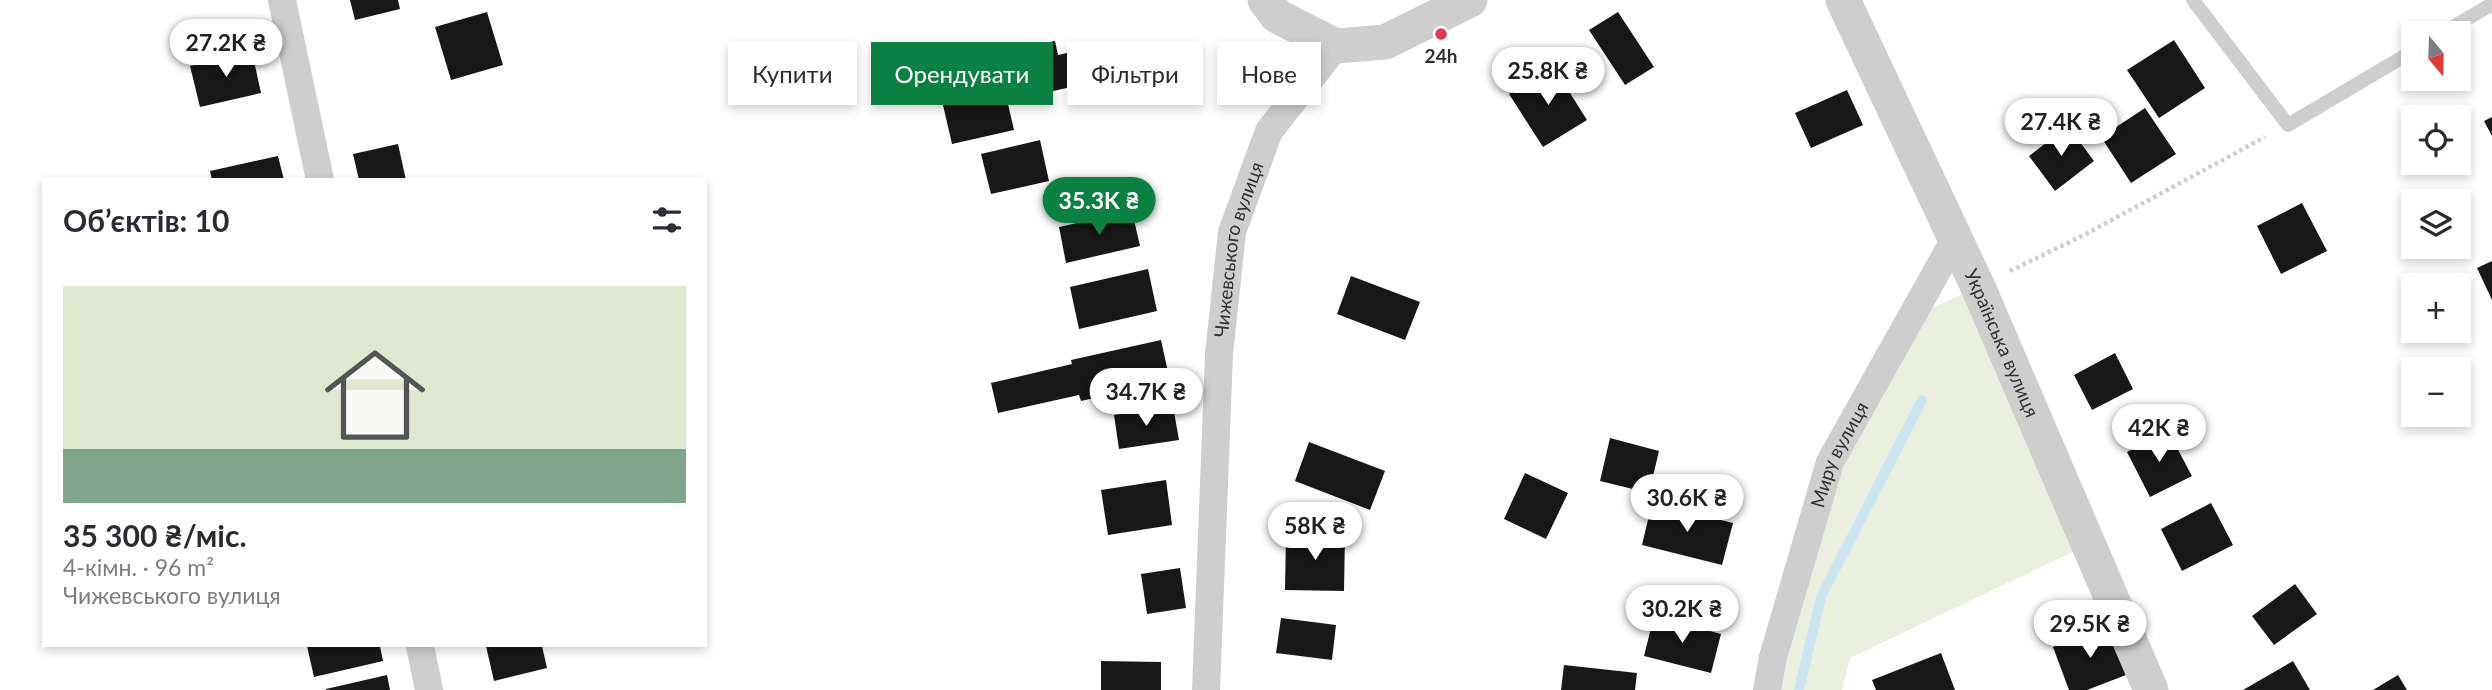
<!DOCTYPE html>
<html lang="uk">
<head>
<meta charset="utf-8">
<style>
	:root { --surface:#fff; --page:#f7f7f7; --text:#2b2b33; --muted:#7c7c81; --line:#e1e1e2; --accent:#0b8043 }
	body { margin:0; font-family:Lato,sans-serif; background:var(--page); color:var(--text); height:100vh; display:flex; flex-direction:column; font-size:26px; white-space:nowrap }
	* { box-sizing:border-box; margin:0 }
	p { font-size:23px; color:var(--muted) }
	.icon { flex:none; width:38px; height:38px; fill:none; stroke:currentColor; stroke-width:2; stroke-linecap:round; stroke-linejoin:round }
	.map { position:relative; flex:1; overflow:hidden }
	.drawer { position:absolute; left:42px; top:178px; width:665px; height:469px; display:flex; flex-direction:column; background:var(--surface); border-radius:0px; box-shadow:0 4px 10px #0003 }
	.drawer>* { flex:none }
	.hud { position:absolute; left:728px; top:42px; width:665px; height:63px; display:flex; gap:14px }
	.needle { width:46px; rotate:161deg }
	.tools { position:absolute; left:2401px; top:21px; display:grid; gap:14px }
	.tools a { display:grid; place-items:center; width:70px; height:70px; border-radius:0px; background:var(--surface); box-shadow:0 4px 10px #0003; font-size:35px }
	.price { position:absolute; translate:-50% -60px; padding:0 16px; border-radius:24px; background:#fff; color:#222; font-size:23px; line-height:46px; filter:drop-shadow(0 2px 4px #0008) }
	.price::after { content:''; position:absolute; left:50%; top:42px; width:21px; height:16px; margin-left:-10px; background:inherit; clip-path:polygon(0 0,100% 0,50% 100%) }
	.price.selected { background:var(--accent); color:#fff }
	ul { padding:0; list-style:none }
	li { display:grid; align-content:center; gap:14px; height:371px; padding:0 21px }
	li+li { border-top:2px solid var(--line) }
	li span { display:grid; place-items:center; height:217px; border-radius:0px; color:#555 }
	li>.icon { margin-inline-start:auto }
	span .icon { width:126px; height:126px; fill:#fffc; stroke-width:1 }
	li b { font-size:30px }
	h2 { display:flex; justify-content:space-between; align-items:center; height:84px; padding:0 21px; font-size:30px }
	.chip { padding:0 24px; border-radius:0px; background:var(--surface); box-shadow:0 4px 10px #0003; font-size:24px; line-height:63px }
	.chip.selected { background:var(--accent); color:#fff }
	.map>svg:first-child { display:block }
</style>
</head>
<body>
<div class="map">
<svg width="2492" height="690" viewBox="0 0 2492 690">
	<rect width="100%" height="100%" fill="#fff"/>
	<!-- green -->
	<path fill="#e9eedf" d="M1978 287 2087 545 1850 658 1842 690H1767L1830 462 1912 317Z"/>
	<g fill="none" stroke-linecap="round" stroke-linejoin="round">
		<!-- stream -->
		<path stroke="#cce4ed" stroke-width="10" d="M1799 690 1821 597 1922 400"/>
	</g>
	<!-- building -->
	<g fill="#181818">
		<path d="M350 0H398L400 9 355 20Z"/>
		<path d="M487 12 503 65 451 80 435 27Z"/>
		<path d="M1618 12 1654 67 1625 85 1589 30Z"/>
		<path d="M2174 40 2205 88 2159 118 2127 70Z"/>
		<path d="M1055 41 1058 55 1099 46 1106 79 1040 94 1029 46Z"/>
		<path d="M252 52 261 93 200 107 190 66Z"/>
		<path d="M1553 66 1587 120 1543 147 1509 94Z"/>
		<path d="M1847 90 1863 125 1811 148 1795 113Z"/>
		<path d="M1005 91 1014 130 952 144 943 105Z"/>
		<path d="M2145 108 2176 154 2131 183 2101 137Z"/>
		<path d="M2492 117V136L2484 121Z"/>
		<path d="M2068 126 2094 161 2055 191 2029 156Z"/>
		<path d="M1040 140 1049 181 991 194 981 154Z"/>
		<path d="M398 144 406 180H359L353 154Z"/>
		<path d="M278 156 284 180H212L210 171Z"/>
		<path d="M2302 203 2327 251 2281 274 2257 226Z"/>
		<path d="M1132 211 1140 246 1066 263 1059 227Z"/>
		<path d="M2492 261V300L2477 268Z"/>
		<path d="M1148 269 1157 311 1079 329 1070 287Z"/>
		<path d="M1351 276 1420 302 1405 340 1337 314Z"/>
		<path d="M1161 340 1170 381 1081 401 1079 395 998 413 991 383 1072 364 1071 360Z"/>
		<path d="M2115 353 2133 389 2092 410 2074 375Z"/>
		<path d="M1173 406 1179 440 1119 449 1114 415Z"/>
		<path d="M2168 431 2192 476 2150 497 2127 452Z"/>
		<path d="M1610 438 1659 451 1649 493 1600 481Z"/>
		<path d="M1309 442 1385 471 1370 510 1295 481Z"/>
		<path d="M1525 473 1568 493 1546 539 1504 519Z"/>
		<path d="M1166 480 1172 525 1108 535 1101 490Z"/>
		<path d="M1652 503 1733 523 1722 565 1642 545Z"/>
		<path d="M2211 503 2233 545 2182 571 2161 529Z"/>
		<path d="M1286 533 1345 534 1344 591 1285 590Z"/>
		<path d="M1180 568 1186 608 1147 614 1141 574Z"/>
		<path d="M2295 584 2317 614 2274 645 2252 616Z"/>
		<path d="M1654 616 1721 634 1711 673 1644 656Z"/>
		<path d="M1281 618 1336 625 1332 660 1276 653Z"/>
		<path d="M2108 626 2126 675 2087 690H2069L2053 647Z"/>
		<path d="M307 646H380L383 661 314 677Z"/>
		<path d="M486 646H542L547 668 494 681Z"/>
		<path d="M1941 653 1955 690H1876L1872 680Z"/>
		<path d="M1101 661 1161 662V690H1101Z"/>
		<path d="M2293 661 2310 690H2243Z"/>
		<path d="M1564 665 1637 673 1635 690H1561Z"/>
		<path d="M387 675 390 690H326V689Z"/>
		<path d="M2398 675 2407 690H2373Z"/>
	</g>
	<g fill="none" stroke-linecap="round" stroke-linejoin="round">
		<!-- path -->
		<path stroke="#cecece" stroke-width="4.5" stroke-dasharray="3.5 3.5" stroke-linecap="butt" d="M2010 271 2086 234 2265 137"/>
		<!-- service -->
		<g stroke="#cecece" stroke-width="14">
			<path d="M2193 0 2288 125 2413 51"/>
			<path d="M2443 33 2492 4"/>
		</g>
		<!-- minor -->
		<g stroke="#cecece" stroke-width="28">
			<path d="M282 0 320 180"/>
			<path d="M420 646 429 690"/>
			<path id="s1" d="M1206 690 1219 354 1232 232 1269 131 1336 46"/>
			<path id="s2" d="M1767 690 1773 657 1830 462 1955 239"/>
		</g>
		<!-- tertiary -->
		<g stroke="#cecece" stroke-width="35">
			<path d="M1265 0 1277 16 1336 46 1385 42 1470 0"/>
			<path id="s3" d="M1843 0 1978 287 2151 690"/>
		</g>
	</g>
	<!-- markers -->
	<circle fill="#e73454" stroke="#fff" stroke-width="2.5" cx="1441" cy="34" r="7"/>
	<g text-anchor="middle" stroke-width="7" stroke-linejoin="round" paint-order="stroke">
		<!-- poi labels -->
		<g font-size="19" font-weight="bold" fill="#313131" stroke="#fff">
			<text x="1441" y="63">24h</text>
		</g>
		<!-- street labels -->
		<g font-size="19" fill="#313131" stroke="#fff">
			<text dy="7" stroke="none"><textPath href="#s1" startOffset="443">Чижевського вулиця</textPath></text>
			<text dy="7" stroke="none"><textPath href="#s3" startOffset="378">Українська вулиця</textPath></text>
			<text dy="7" stroke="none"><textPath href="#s2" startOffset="247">Миру вулиця</textPath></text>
		</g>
	</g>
</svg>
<div class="tools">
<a><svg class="needle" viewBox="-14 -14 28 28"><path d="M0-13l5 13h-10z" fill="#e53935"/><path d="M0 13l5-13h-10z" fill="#7c7c81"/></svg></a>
<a><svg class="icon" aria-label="locate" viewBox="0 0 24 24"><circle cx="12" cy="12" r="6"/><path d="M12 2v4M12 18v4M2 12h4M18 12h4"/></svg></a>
<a><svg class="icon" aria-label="layers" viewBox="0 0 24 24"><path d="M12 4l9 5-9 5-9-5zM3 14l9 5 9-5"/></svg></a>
<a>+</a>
<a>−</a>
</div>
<b class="price" style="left:226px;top:79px">27.2K ₴</b>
<b class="price" style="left:1548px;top:107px">25.8K ₴</b>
<b class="price" style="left:2061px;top:158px">27.4K ₴</b>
<b class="price selected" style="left:1099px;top:237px">35.3K ₴</b>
<b class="price" style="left:1146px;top:428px">34.7K ₴</b>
<b class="price" style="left:2159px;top:464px">42K ₴</b>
<b class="price" style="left:1687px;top:534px">30.6K ₴</b>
<b class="price" style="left:1315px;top:562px">58K ₴</b>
<b class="price" style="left:1682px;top:645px">30.2K ₴</b>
<b class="price" style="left:2090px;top:660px">29.5K ₴</b>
<div class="hud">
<a class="chip">Купити</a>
<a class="chip selected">Орендувати</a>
<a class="chip">Фільтри</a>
<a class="chip">Нове</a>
</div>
<section class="drawer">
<h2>Об’єктів: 10<svg class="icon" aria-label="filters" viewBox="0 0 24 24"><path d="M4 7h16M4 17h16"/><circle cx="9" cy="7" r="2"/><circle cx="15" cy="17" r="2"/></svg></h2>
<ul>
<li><span style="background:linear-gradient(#dfe7d0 75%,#7fa58c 0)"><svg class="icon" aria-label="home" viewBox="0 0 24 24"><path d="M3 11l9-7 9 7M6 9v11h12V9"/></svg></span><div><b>35 300 ₴/міс.</b><p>4-кімн. · 96 m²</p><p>Чижевського вулиця</p></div></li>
</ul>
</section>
</div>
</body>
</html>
